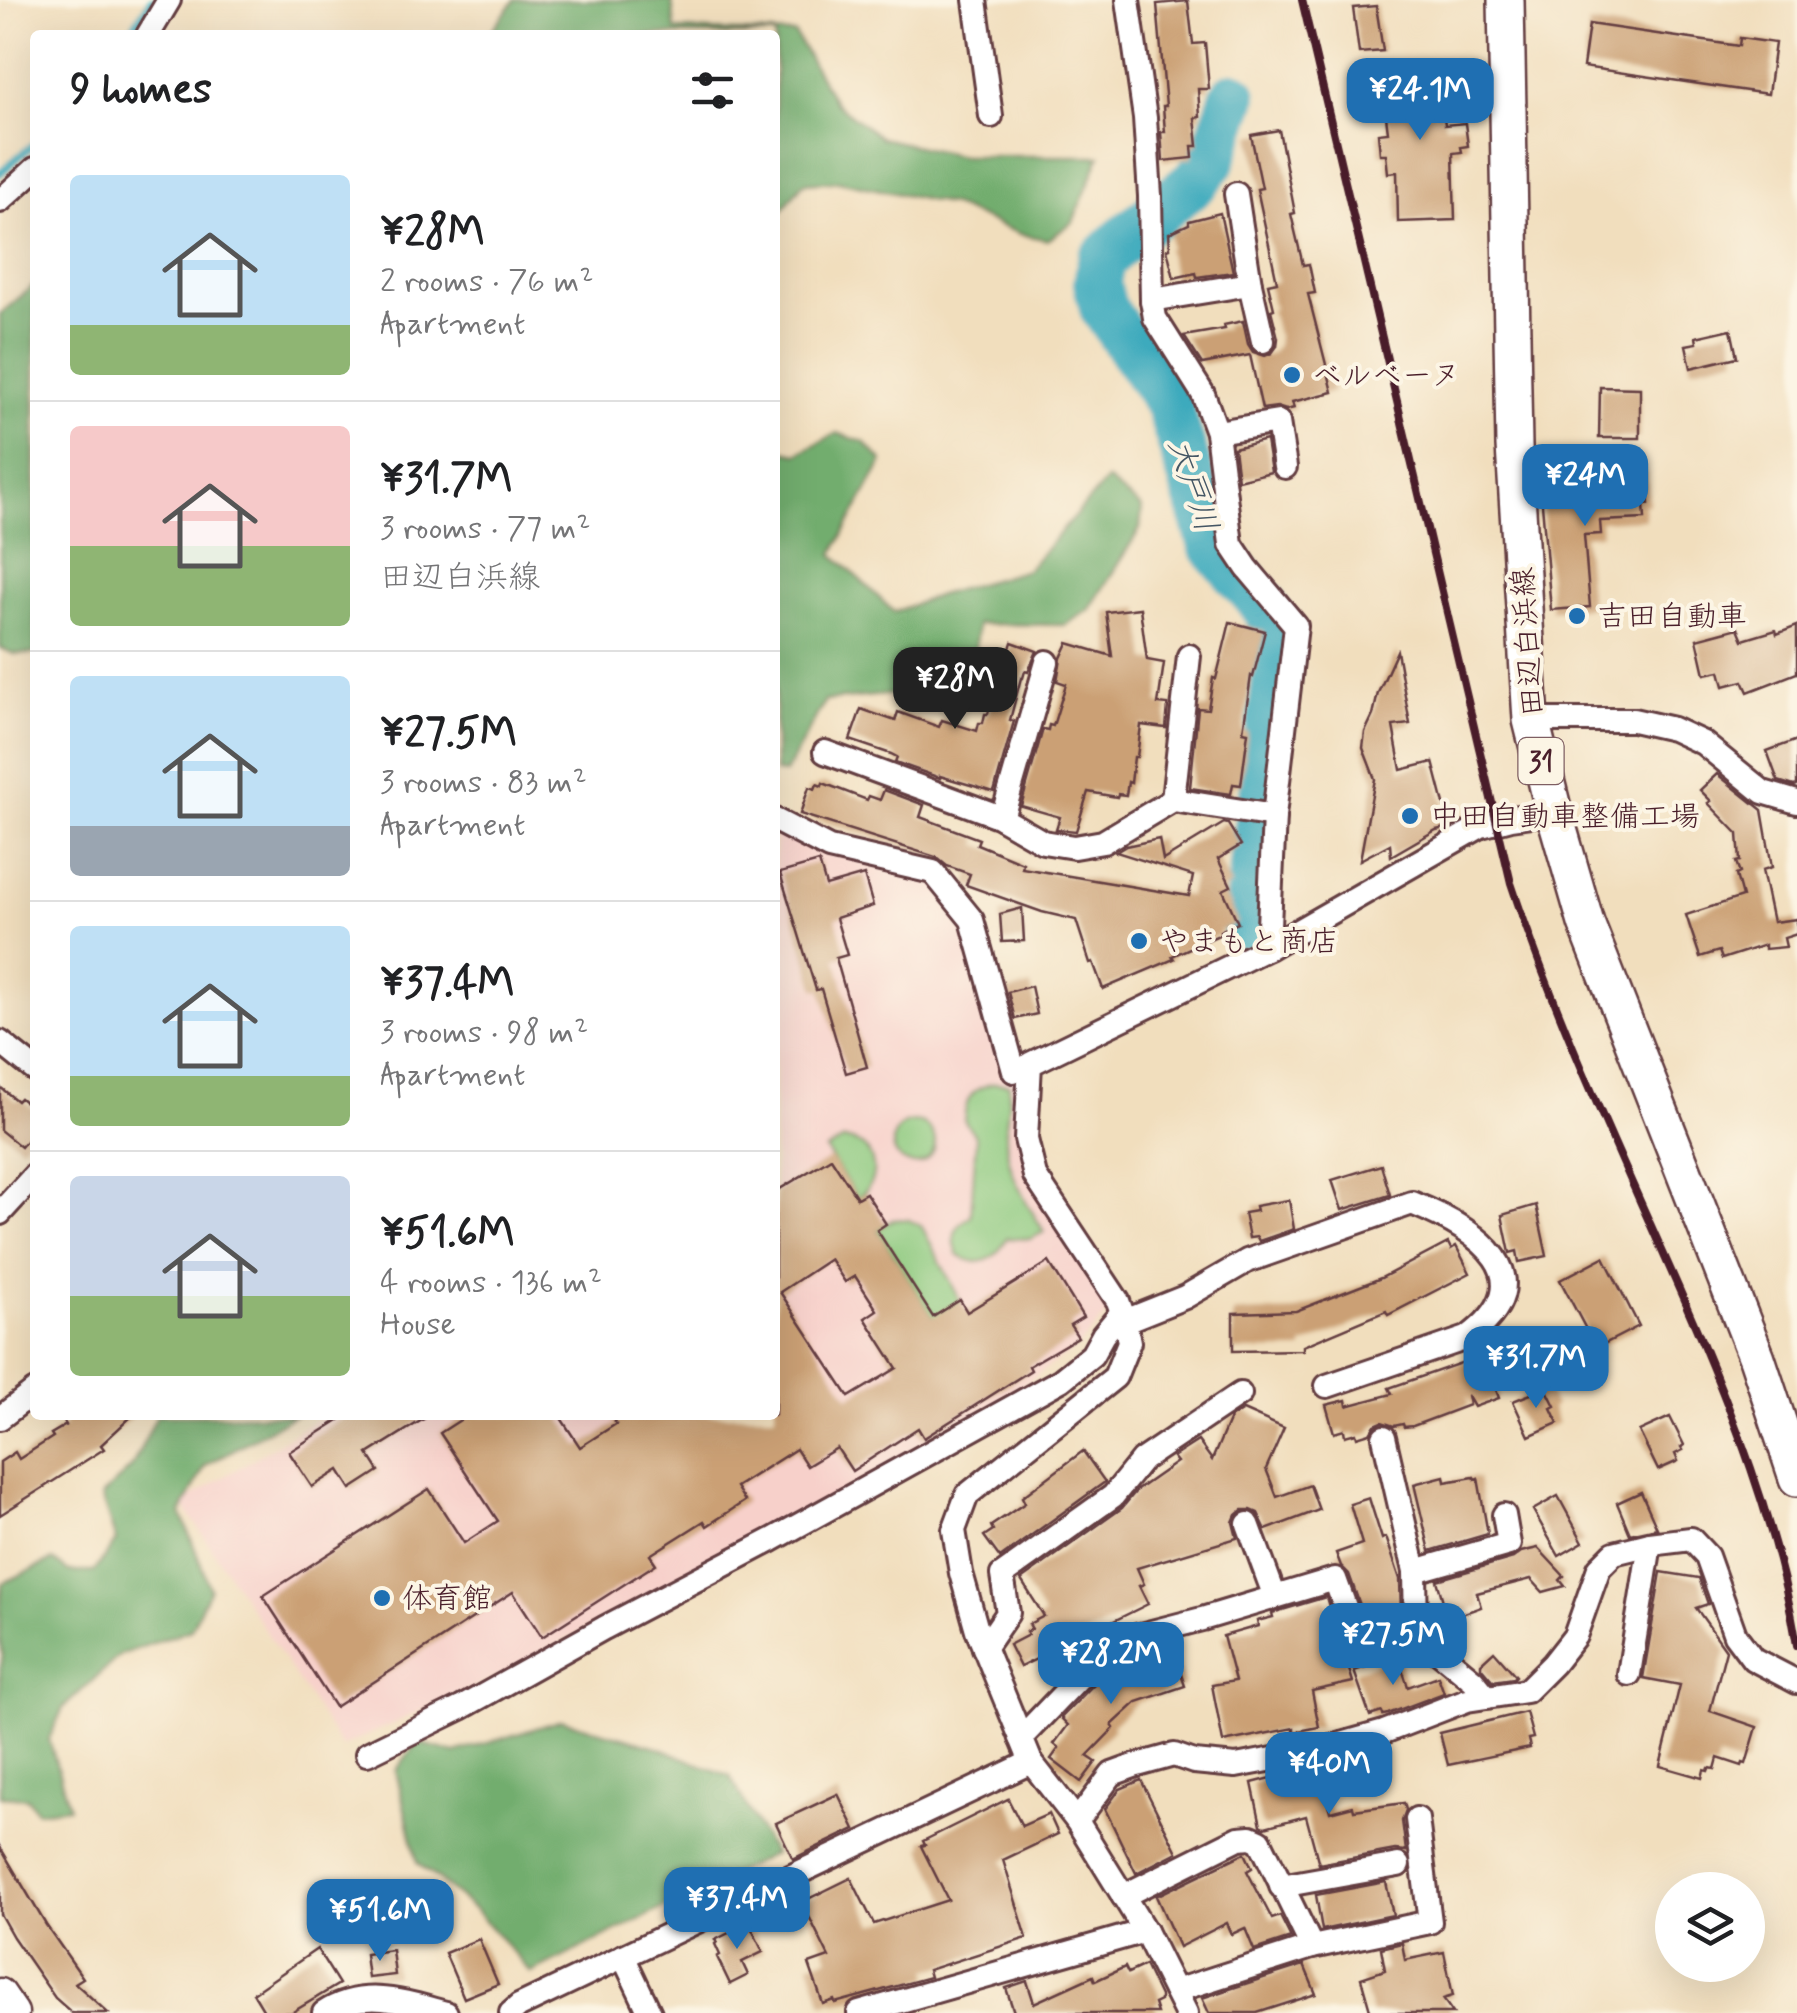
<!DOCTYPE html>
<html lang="en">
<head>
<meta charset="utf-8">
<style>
	:root { --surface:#fff; --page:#f2f2f2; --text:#202124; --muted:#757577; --line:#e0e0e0; --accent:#1f6fb2 }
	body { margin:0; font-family:Mynerve,"Klee One",sans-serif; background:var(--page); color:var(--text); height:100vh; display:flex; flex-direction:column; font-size:38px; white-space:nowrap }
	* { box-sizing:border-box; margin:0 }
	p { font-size:32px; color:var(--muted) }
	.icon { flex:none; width:55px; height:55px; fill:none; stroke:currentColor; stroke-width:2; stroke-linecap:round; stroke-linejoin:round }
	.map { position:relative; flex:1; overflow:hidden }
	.drawer { position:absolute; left:30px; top:30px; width:750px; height:1390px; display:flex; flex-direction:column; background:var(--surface); border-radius:10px; box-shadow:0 10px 40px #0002 }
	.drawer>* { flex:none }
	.fabs { position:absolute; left:1655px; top:1872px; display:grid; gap:20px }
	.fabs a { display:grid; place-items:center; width:110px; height:110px; border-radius:50%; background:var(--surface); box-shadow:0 10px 40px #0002; font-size:50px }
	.price { position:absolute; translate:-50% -85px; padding:0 22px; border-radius:20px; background:var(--accent); color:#fff; font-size:32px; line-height:65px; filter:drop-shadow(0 2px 5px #0008) }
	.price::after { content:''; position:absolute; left:50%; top:60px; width:30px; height:22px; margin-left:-15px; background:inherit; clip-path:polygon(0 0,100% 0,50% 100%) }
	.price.selected { background:#222; color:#fff }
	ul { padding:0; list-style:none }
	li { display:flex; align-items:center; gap:30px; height:250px; padding:0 40px }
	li+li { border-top:2px solid var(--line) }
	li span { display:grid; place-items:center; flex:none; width:280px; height:200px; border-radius:10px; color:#555 }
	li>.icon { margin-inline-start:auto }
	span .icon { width:120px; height:120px; fill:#fffc; stroke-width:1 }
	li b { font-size:42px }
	h2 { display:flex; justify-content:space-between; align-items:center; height:120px; padding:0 40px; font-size:42px }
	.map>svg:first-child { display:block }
</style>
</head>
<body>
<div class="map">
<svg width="1797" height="2013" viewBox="0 0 1797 2013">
	<rect width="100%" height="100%" fill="#fcf5e5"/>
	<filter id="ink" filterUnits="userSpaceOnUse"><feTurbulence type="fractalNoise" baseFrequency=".01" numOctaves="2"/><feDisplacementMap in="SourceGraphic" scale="20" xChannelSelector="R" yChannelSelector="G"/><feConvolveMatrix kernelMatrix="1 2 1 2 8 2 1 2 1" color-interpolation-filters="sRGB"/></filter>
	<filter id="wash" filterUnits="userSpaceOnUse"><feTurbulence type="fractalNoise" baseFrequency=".0048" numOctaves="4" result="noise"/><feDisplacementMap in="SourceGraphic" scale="40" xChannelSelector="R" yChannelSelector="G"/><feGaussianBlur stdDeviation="2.25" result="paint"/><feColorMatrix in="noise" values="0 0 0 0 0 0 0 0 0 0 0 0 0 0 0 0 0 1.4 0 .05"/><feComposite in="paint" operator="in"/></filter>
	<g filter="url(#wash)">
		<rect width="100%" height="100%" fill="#f1debd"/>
		<!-- built -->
		<path fill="#f7d0ca" d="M775 820 933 872 972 920 1015 1078 1028 1106 1026 1139 1118 1301 1079 1346 955 1431 497 1677 341 1747 182 1503 324 1415H775Z"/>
		<!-- green -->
		<g fill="#8dc97f" stroke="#6c7455" stroke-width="2.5">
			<path d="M995 1083 1009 1084C1010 1101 1006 1117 1006 1133 1005 1171 1026 1201 1044 1232L1030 1239 1007 1238C996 1260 980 1269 958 1255 951 1235 954 1227 971 1216L976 1137 964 1120C966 1097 972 1088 995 1083Z"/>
			<circle cx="914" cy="1143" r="21"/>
			<path d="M844 1140C876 1140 884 1182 857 1198L826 1150Z"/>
			<path d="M894 1219 909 1220 922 1227 960 1300 964 1366 877 1230Z"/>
		</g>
		<!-- forest -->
		<g fill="#72ad6e" stroke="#5e664c" stroke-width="2.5">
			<path d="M515 0H672L675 30 795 34 835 103 881 138 962 156H1100L1073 222 1048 240 1020 234 951 205 838 181 803 183 775 219V35H488Z"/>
			<path d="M35 284V654H14L0 648V314Z"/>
			<path d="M837 433 864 442 883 461 833 554 894 612 939 595 1027 570 1107 480 1142 508 1140 529 1089 610 1065 625 977 624 974 661 963 683 924 691 825 701 785 773 775 772V449L797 454Z"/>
			<path d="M157 1415H294L205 1466 181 1513 210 1588 191 1629 120 1655 63 1708 49 1739 69 1807 37 1811 27 1798 0 1796V1670C4 1657 2 1649 0 1636 0 1618 0 1600 3 1583L53 1560 69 1572H94L116 1541 101 1496 131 1468Z"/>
			<path d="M562 1720 654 1746 730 1776 773 1854 531 1973 476 1911 417 1862 396 1771 417 1742 455 1753Z"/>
		</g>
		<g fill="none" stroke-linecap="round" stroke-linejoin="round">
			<!-- stream -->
			<g stroke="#3eaabd" stroke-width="8">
				<path d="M129 35 151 0"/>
				<path d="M0 173 35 143"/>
			</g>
			<!-- river -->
			<path stroke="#3eaabd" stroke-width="48" d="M1234 96 1212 161 1196 181 1122 241 1101 261 1097 283 1103 308 1169 405 1212 545 1262 603 1281 637 1246 925"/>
		</g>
		<g id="blocks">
			<!-- building -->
			<g fill="#cba074" fill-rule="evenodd">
				<path d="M1188 1 1193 44 1205 43 1209 89H1198L1200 117 1195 118 1198 146H1192L1193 158 1163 161 1161 132H1165L1163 106H1166L1157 4Z"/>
				<path d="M1376 6 1383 51 1359 53 1353 8Z"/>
				<path d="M1589 24 1739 46 1740 38 1775 43 1768 94 1583 67Z"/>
				<path d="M1437 62 1445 125 1465 123 1468 146 1461 147 1462 152 1453 153 1455 220 1398 222 1397 172 1388 173 1386 154H1380L1378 133 1388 132 1380 69Z"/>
				<path d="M1279 130 1295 213 1291 214 1303 265 1309 264 1315 293 1308 294 1333 392 1292 402 1294 408 1286 410 1277 407 1262 409 1250 355 1202 364 1184 336 1225 329 1224 325 1243 321 1248 344 1253 352 1265 356 1272 353 1277 346 1278 338 1271 310 1274 309 1268 284 1277 282 1257 189 1262 188 1251 135Z"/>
				<path d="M1220 213 1233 272 1197 277 1196 273 1174 278 1167 249 1170 248 1169 233 1189 224V221Z"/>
				<path d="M1731 329 1737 357 1691 368 1686 345 1697 343 1696 337Z"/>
				<path d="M1600 387 1640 388V438H1599Z"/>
				<path d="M1266 440 1271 472 1238 480 1234 448Z"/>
				<path d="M1647 472 1649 504H1644L1645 519 1600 521 1601 534 1584 535 1590 607 1551 610 1541 492 1580 489 1579 478Z"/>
				<path d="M1140 608 1147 660 1164 663 1158 704 1168 705 1166 728 1141 725 1137 757H1134L1131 783 1128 782 1126 795 1118 794 1117 797 1088 792 1076 831 1056 829 1060 817 1021 806 1043 729 1048 730 1049 725 1053 726 1066 684 1057 681 1061 658 1068 643 1112 656 1106 612Z"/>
				<path d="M1230 622 1265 631 1253 677 1251 676 1243 731 1248 732 1241 785 1233 784 1231 794 1190 788 1198 708 1208 709 1213 678 1216 679Z"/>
				<path d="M1797 626V673L1748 692 1743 681 1724 686 1720 671 1705 674 1697 639 1738 628 1743 640 1776 630 1777 634Z"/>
				<path d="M1012 642 1037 651 1028 672 1025 671 1023 678H1021L1010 720 1014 721 994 792 940 776V778L895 762 897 757 891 754 850 740 861 709 895 721 898 712 939 727 942 720 977 731 979 723H983L985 714H988L999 673 988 670 994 651 1000 652 1001 649 1009 652Z"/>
				<path d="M1397 651 1410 724 1393 726 1401 770 1433 762 1450 827 1436 830 1391 856 1390 844 1360 860 1375 779 1363 748 1365 732 1373 715 1378 693Z"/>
				<path d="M1797 740V785L1794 786 1778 781 1767 751Z"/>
				<path d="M1717 774 1762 810 1772 867 1762 870 1773 922 1797 919V934L1784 938 1786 947 1765 949V945L1722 959 1719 951 1700 957 1686 915 1742 897 1736 875 1740 873 1736 862 1740 861 1738 834 1708 803 1711 801 1700 790Z"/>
				<path d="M823 783 867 800 869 796 880 800 884 790 924 805 920 817 979 839 977 844 1023 863 1022 868 1189 896 1193 876 1116 852 1126 846 1159 839 1163 860 1224 823 1228 824 1241 845 1218 859 1231 886 1223 890 1238 923 1220 931 1221 934 1172 956 1174 959 1103 989 1093 962 1090 963 1076 920 1042 912 966 885 970 874 947 866 936 857 800 814 809 787 815 789 817 784 822 786Z"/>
				<path d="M819 862 826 886 864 875 873 906 836 918 847 955 836 958 867 1067 846 1073 821 989 816 990 780 873Z"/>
				<path d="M1022 908 1024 941 1002 942 1000 914Z"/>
				<path d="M1031 986 1037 1014 1015 1019 1008 992Z"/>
				<path d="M0 1087 17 1101 20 1098 35 1110V1130L21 1147 0 1130Z"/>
				<path d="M831 1158 857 1198 866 1193 886 1224 877 1230 933 1317 960 1300 967 1312 1049 1262 1083 1317 1070 1325 1078 1337 1029 1366 1031 1370 924 1438 918 1428 852 1471 837 1448 807 1466 796 1449 736 1487 745 1501 707 1526 704 1521 650 1555 656 1564 542 1637 513 1592 335 1707 263 1596 429 1489 464 1543 498 1521 440 1433 468 1415H559L580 1447 616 1424 610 1415H775V1192ZM830 1259 845 1282 855 1276 877 1310 865 1318 897 1368 849 1397 780 1292Z"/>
				<path d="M1381 1165 1390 1195 1342 1210 1332 1180Z"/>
				<path d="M1289 1200 1294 1229 1259 1241 1257 1237 1249 1238 1244 1213 1256 1211 1255 1206Z"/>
				<path d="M1536 1205 1547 1256 1519 1262 1517 1251 1510 1253 1502 1215Z"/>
				<path d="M1448 1243 1451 1249 1456 1246 1470 1273 1388 1315 1386 1311 1303 1346V1350L1233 1351V1313L1296 1311 1381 1278Z"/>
				<path d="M1604 1257 1639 1326 1596 1348 1560 1280Z"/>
				<path d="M1478 1357 1482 1370 1488 1368 1499 1398 1474 1407 1467 1395 1469 1405 1413 1426 1404 1427 1403 1424 1394 1426 1382 1422 1375 1425 1370 1433 1357 1437 1356 1433 1345 1436 1344 1430 1334 1433 1326 1405 1346 1400 1347 1406 1392 1394 1389 1388Z"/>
				<path d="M1546 1388 1555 1406 1551 1408 1558 1423 1529 1436 1513 1401Z"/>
				<path d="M1243 1410 1284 1428 1266 1469 1277 1497 1310 1485 1319 1510 1266 1530 1258 1513 1251 1510H1242L1236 1515 1233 1522 1237 1538 1137 1568 1144 1584 1139 1586 1148 1604 1020 1667 1009 1645 1028 1635 1026 1632 1032 1629 1029 1624 1044 1616 1021 1580 1122 1508 1137 1490 1177 1462 1173 1457 1198 1441 1212 1460 1230 1418Z"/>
				<path d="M60 1415H133L101 1445 104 1449 0 1515V1462L15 1452 19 1459 53 1437 51 1434 66 1425Z"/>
				<path d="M347 1415H430L368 1454 379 1471 351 1489 339 1470 312 1487 289 1452Z"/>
				<path d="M1670 1417 1684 1445 1681 1447 1683 1450 1675 1454 1678 1461 1658 1470 1639 1431Z"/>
				<path d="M1083 1451 1105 1482 1000 1558 984 1536 993 1530 991 1526 1025 1503 1022 1497Z"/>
				<path d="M1444 1476 1445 1482 1474 1477 1475 1479 1478 1478 1488 1534 1430 1551 1414 1484Z"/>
				<path d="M1641 1492 1657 1528 1630 1534 1617 1503Z"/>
				<path d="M1558 1496 1583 1542 1559 1556 1533 1510Z"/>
				<path d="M1369 1498 1382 1539 1386 1537 1400 1579 1401 1615 1367 1625 1349 1574 1341 1566 1336 1553 1362 1544 1350 1504Z"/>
				<path d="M1538 1548 1564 1576 1560 1580 1565 1586 1543 1592 1531 1579 1477 1593 1481 1607 1448 1619 1437 1580 1513 1558 1521 1552Z"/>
				<path d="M1661 1572 1699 1578 1708 1604 1696 1608 1726 1650 1710 1711 1757 1727 1746 1764 1743 1763 1742 1766 1718 1758 1715 1769 1709 1768 1708 1771 1704 1770 1702 1778 1660 1766 1680 1685 1643 1678Z"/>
				<path d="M1326 1597 1353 1682 1312 1691 1319 1727 1294 1732V1728L1223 1742 1212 1685 1235 1681 1223 1636 1258 1626 1257 1621 1273 1617 1272 1613Z"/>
				<path d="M1157 1648 1163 1667 1177 1662 1185 1686 1137 1702 1112 1725 1114 1728 1087 1756 1096 1762 1081 1782 1051 1759 1059 1748 1054 1744 1068 1725 1061 1718 1103 1675 1133 1655Z"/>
				<path d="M1494 1651 1516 1676 1514 1678 1493 1681 1481 1667V1663Z"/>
				<path d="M1398 1656 1408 1687 1438 1676 1444 1693 1388 1714 1383 1715 1382 1712 1370 1716 1354 1671Z"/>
				<path d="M1526 1712 1533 1738 1528 1739 1530 1748 1448 1765 1440 1733Z"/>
				<path d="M1318 1766 1330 1812 1353 1806 1354 1810 1404 1803 1406 1810 1402 1821 1406 1851 1395 1850 1319 1864 1306 1816 1265 1827 1261 1825 1252 1783Z"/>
				<path d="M1141 1780 1177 1852 1136 1873 1105 1809 1120 1789Z"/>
				<path d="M838 1794 855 1829 793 1859 776 1823Z"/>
				<path d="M1008 1799 1022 1826 1049 1814 1058 1834 1003 1860 1027 1938 928 1970 930 1977 835 2003 834 2000 823 2004 809 1964 829 1957 802 1902 851 1878 874 1924 948 1900 921 1846 925 1845 923 1841Z"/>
				<path d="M0 1847 46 1925 83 1978 75 1983 108 2013H72L55 1998 13 1937 0 1914Z"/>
				<path d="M1245 1853 1252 1868 1247 1871 1272 1919 1280 1916 1291 1938 1254 1950 1245 1928 1232 1934 1227 1923 1179 1947 1156 1896Z"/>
				<path d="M1386 1882 1393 1915 1322 1930 1316 1895Z"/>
				<path d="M749 1923 763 1952 742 1962 748 1975 730 1984 717 1957 720 1955 715 1944 717 1942 715 1940Z"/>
				<path d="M479 1939 498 1984 464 1998 445 1953Z"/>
				<path d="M1402 1943 1405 1960 1444 1952 1453 1996 1443 1999 1453 2013H1371L1361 1978 1385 1970 1381 1948Z"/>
				<path d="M317 1949 339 1984 291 2013H265L253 1993Z"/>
				<path d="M392 1950 395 1975 368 1978 365 1954Z"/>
				<path d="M1145 1965 1160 1996V2001L1154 2004 1157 2013H1011L1014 2012 1006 1988 1027 1981 1034 2003 1093 1976 1095 1981 1125 1967 1128 1973Z"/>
				<path d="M1304 1965 1316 1994 1257 2013H1209L1202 1998Z"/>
			</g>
		</g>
	</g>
	<g filter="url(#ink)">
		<use href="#blocks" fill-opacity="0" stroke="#633c41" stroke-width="2.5"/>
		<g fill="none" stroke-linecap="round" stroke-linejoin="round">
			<!-- street casing -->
			<g stroke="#633c41" stroke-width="28">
				<g id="street">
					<path d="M975 0 991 116"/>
					<path d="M1128 0 1145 118 1150 196 1152 300 1155 318 1203 394 1217 432 1231 544 1247 568 1296 626 1274 816 1268 948"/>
					<path d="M148 35 169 0"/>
					<path d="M1236 194 1250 284 1263 341"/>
					<path d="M0 201 35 169"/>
					<path d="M1152 300 1250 284"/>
					<path d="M1217 432 1278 422 1285 467"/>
					<path d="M1531 720H1633L1673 729 1703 743 1763 792 1797 802"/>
					<path d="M825 752 998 816 1043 842 1074 847 1103 842 1173 800 1274 816"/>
					<path d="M1173 800 1189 656"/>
					<path d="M1002 818 1047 662"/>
					<path d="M775 820 829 848 933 872 972 920 1014 1071"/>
					<path d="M0 1042 35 1070"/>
					<path d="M0 1213 35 1175"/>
					<path d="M1125 1321 1185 1297 1247 1261 1412 1203C1476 1229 1550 1277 1467 1338L1327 1386"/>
					<path d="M0 1418 35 1391"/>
					<path d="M1384 1437 1415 1571 1416 1633 1473 1680 1487 1697"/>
					<path d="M1248 1524 1275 1597"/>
					<path d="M1415 1571 1509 1544 1504 1515"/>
					<path d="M984 1648 1008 1613 1002 1575 1113 1496 1142 1460 1240 1394"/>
					<path d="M1629 1674 1650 1544"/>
					<path d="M1021 1738 1093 1663 1136 1636 1202 1619 1335 1579 1359 1646 1416 1633"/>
					<path d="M367 1754 461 1708 604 1628 772 1540 1061 1380 1092 1355 1103 1335 1122 1312"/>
					<path d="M1077 1821 1112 1774 1134 1766 1174 1755 1194 1762 1236 1766 1316 1751 1384 1732 1467 1700 1526 1691 1553 1664 1575 1636 1599 1568 1614 1553 1650 1544 1691 1539 1707 1556 1735 1635 1753 1659 1797 1682"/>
					<path d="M1281 1886 1398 1865"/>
					<path d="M1123 1896 1239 1838 1251 1837 1260 1841 1312 1947"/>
					<path d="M623 1956 650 2013"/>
					<path d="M1175 1991 1312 1947 1430 1922 1417 1819"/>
					<path d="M324 2013C364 1987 404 2002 446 2013"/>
					<path d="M511 2013 519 2006 1031 1762"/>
					<path d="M859 2013 1145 1931"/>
					<path d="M1186 2013 1145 1931 1077 1821 1031 1762 977 1630 961 1573 954 1530 967 1495 1115 1377 1129 1342 1125 1321 1118 1301 1035 1176 1026 1139 1030 1064 1268 948 1481 826 1511 818 1554 812"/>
				</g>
			</g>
			<!-- secondary casing -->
			<g stroke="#633c41" stroke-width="35">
				<path id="secondary" d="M0 1994 13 2013"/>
			</g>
			<!-- primary casing -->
			<g stroke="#633c41" stroke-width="40">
				<path id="primary" d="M1506 0 1514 446 1531 720 1554 812 1586 923 1757 1358 1797 1478"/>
			</g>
			<!-- street -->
			<use href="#street" stroke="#fff" stroke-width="22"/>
			<!-- secondary -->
			<use href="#secondary" stroke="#fff" stroke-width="30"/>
			<!-- primary -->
			<use href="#primary" stroke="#fff" stroke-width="35"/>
			<!-- rail -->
			<path stroke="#4a1f2b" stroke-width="8" d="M1302 0 1511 883C1558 1025 1623 1161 1683 1298 1732 1410 1777 1524 1797 1645"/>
		</g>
	</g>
	<!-- markers -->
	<g fill="#1f6fb2" stroke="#fcf5e5" stroke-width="4">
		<circle cx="1292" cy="375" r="10"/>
		<circle cx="1577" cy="616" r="10"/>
		<circle cx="1410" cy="816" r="10"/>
		<circle cx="1139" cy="941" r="10"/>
		<circle cx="382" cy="1598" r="10"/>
	</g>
	<g text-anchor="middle" stroke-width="8" stroke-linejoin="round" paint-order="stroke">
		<!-- shield labels -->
		<rect fill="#fcf5e5" stroke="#7f5f63" stroke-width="2.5" x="1518.5" y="738" width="45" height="46" rx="8"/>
		<g font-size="28" font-weight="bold" fill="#4a1f2b">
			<text x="1541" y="771">31</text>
		</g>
		<!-- poi labels -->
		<g font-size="30" fill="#4a1f2b" stroke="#fcf5e5" text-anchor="start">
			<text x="1312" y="385">ベルベーヌ</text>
			<text x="1597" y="626">吉田自動車</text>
			<text x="1430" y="826">中田自動車整備工場</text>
			<text x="1159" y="951">やまもと商店</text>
			<text x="402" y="1608">体育館</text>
		</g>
		<!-- street labels -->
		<g font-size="30" fill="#4a1f2b" stroke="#fcf5e5">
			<text transform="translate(1527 642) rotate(-94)" y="10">田辺白浜線</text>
		</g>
		<!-- water labels -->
		<g font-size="32" font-style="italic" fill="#455765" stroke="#fcf5e5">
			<text transform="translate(1194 485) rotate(72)" y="11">大戸川</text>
		</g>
	</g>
</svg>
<div class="fabs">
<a><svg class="icon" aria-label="layers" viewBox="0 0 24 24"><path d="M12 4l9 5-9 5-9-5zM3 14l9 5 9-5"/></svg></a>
</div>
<b class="price" style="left:1420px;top:143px">¥24.1M</b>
<b class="price" style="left:1585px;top:529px">¥24M</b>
<b class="price selected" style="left:955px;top:732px">¥28M</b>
<b class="price" style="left:1536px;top:1411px">¥31.7M</b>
<b class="price" style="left:1393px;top:1688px">¥27.5M</b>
<b class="price" style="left:1111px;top:1707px">¥28.2M</b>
<b class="price" style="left:1329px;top:1817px">¥40M</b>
<b class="price" style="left:737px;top:1952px">¥37.4M</b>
<b class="price" style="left:380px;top:1964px">¥51.6M</b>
<section class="drawer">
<h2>9 homes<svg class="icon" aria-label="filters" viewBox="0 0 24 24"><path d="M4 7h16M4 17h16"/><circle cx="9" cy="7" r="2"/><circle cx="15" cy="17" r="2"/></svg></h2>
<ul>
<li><span style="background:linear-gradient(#bfe0f5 75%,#8fb573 0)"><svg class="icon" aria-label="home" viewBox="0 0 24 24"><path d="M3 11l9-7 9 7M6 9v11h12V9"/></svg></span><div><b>¥28M</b><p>2 rooms · 76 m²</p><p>Apartment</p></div></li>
<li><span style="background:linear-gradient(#f6c9c9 60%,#8fb573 0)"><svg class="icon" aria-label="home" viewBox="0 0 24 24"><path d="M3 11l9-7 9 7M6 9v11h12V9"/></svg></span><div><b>¥31.7M</b><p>3 rooms · 77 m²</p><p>田辺白浜線</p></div></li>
<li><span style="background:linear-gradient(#bfe0f5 75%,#9aa5b1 0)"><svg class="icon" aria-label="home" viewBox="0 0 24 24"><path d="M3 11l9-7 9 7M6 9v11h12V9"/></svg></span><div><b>¥27.5M</b><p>3 rooms · 83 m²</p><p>Apartment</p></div></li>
<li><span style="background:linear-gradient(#bfe0f5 75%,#8fb573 0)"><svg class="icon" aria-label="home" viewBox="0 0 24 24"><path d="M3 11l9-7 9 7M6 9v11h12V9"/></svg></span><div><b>¥37.4M</b><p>3 rooms · 98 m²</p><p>Apartment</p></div></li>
<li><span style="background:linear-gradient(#c9d6e8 60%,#8fb573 0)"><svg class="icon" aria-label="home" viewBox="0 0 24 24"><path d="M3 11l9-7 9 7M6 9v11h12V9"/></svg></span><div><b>¥51.6M</b><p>4 rooms · 136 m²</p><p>House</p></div></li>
</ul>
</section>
</div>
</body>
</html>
